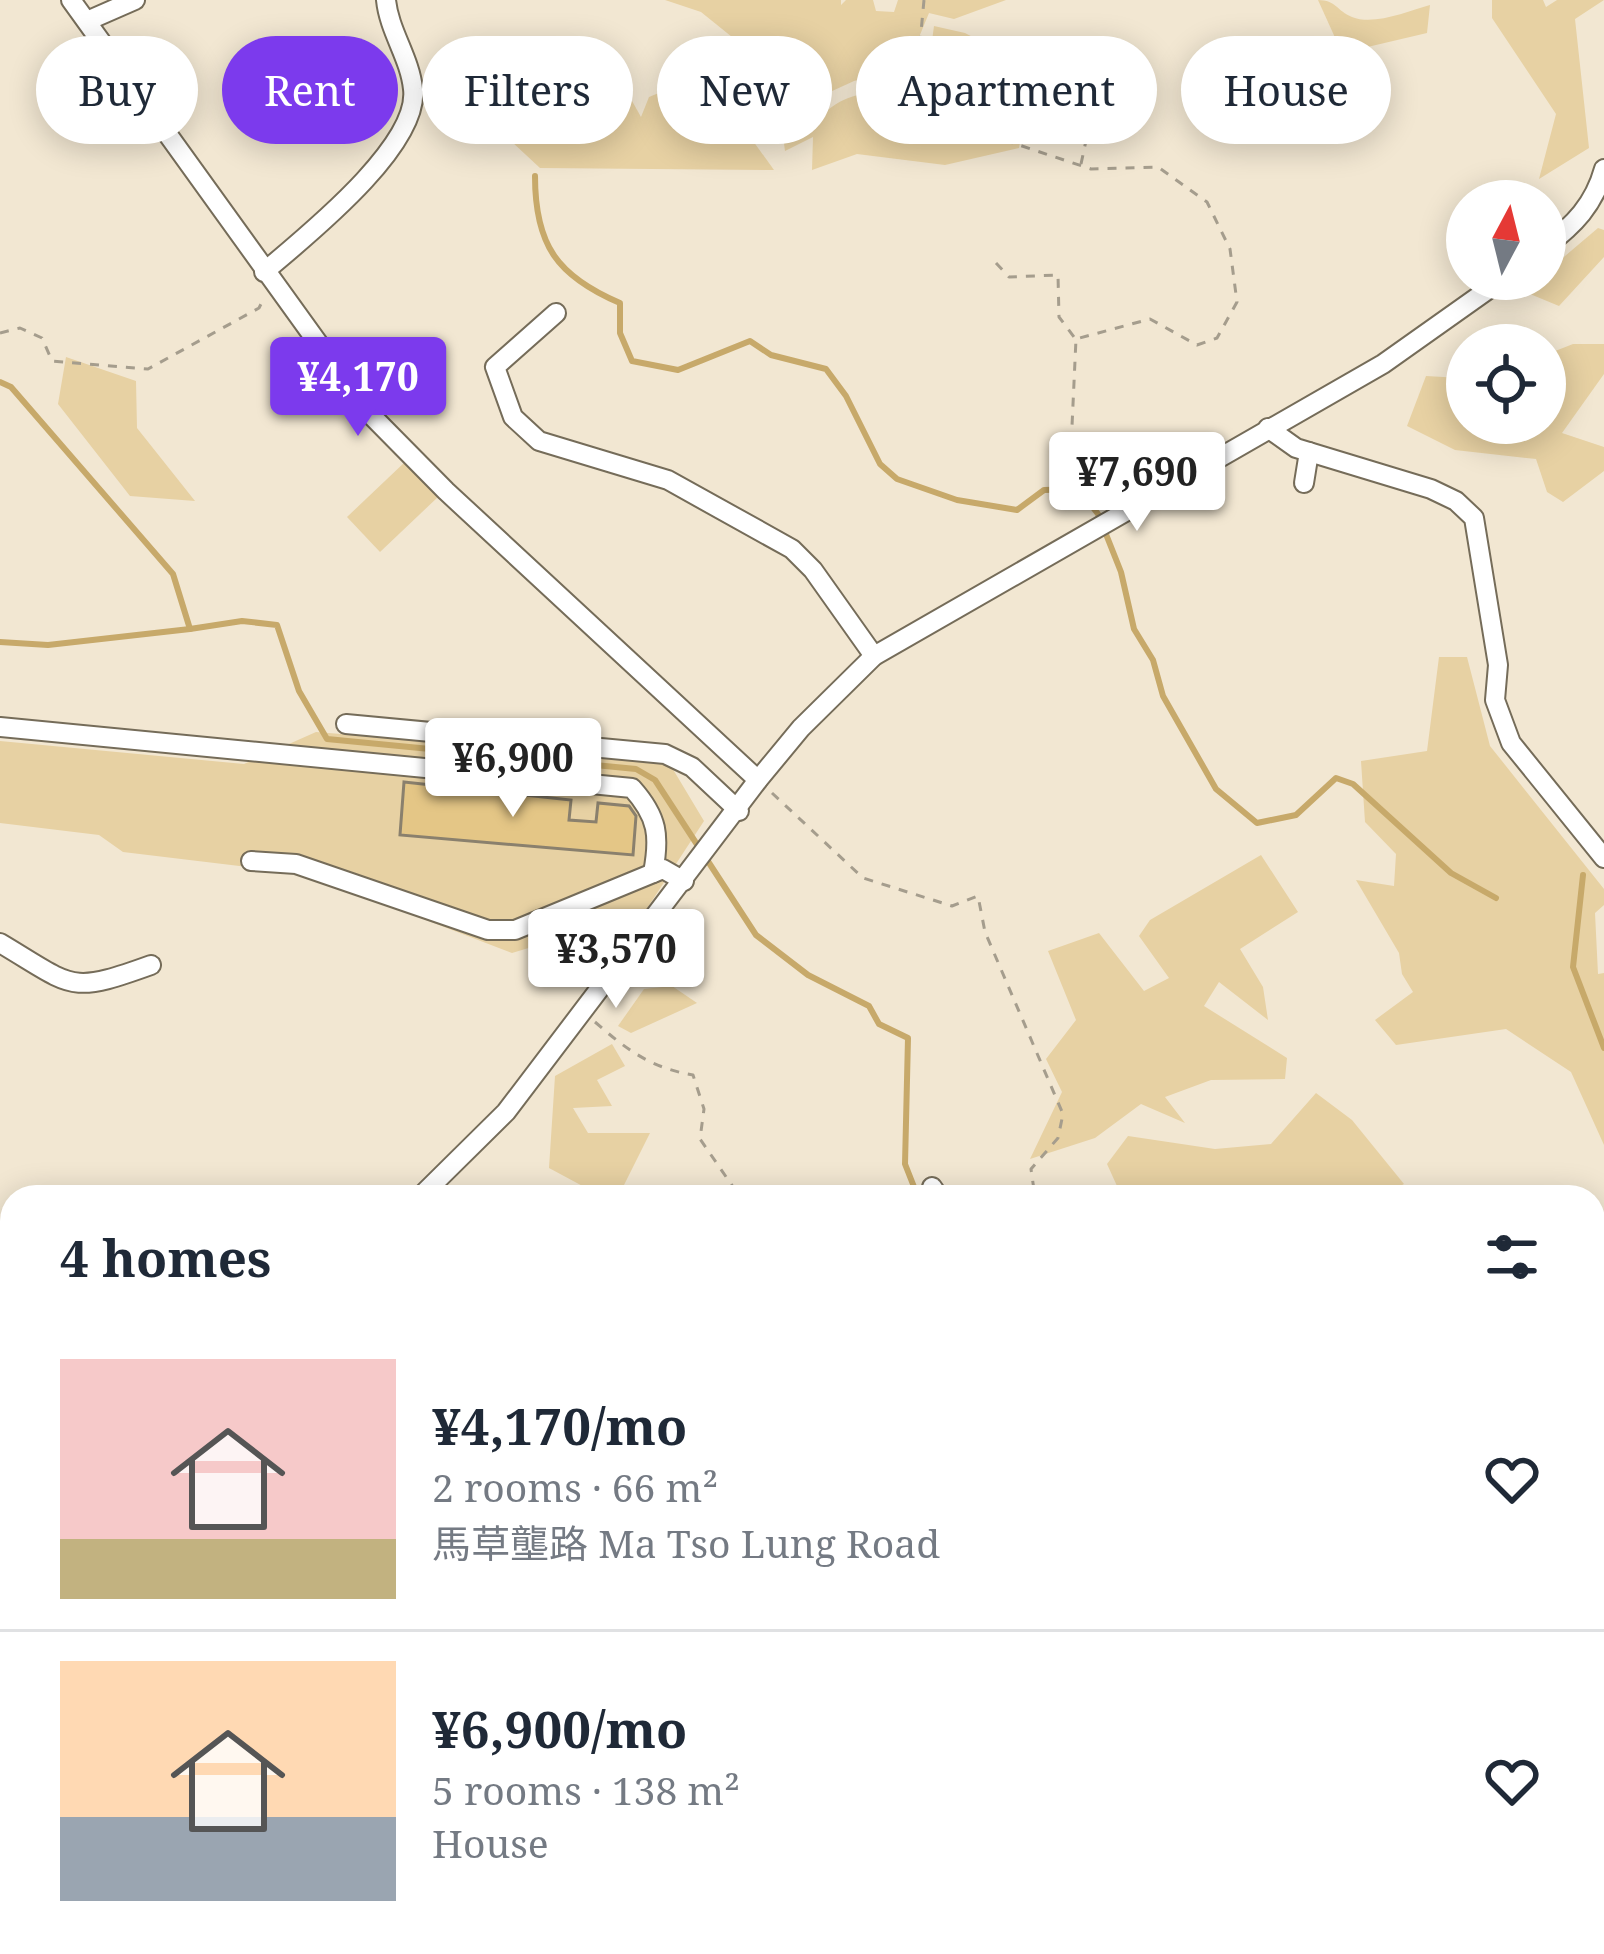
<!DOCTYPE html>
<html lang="en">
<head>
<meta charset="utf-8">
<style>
	:root { --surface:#fff; --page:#f2f2f3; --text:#1f2937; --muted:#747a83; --line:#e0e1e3; --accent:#7c3aed }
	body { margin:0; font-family:"Noto Serif","Noto Sans SC",serif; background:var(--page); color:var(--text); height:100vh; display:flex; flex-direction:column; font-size:45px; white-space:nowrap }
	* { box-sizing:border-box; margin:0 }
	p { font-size:39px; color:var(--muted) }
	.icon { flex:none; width:66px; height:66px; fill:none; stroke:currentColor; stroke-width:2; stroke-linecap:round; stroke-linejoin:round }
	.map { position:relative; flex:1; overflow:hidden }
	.panel { position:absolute; left:0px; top:1185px; width:1605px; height:771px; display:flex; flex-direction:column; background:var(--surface); border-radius:36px 36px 0 0; box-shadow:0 6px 30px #0003 }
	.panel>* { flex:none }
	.top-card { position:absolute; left:36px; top:36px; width:1533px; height:108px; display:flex; gap:24px }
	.needle { width:78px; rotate:7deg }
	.fabs { position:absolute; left:1446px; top:180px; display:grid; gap:24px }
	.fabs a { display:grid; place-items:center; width:120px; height:120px; border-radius:50%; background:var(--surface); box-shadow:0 6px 30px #0003; font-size:60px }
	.price { position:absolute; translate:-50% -102px; padding:0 27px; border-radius:12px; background:#fff; color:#222; font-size:39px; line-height:78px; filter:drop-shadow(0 3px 6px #0008) }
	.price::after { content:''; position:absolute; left:50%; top:72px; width:36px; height:27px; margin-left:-18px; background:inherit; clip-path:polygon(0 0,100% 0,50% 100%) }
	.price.selected { background:var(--accent); color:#fff }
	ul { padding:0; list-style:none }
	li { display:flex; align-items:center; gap:36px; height:300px; padding:0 60px }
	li+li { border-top:3px solid var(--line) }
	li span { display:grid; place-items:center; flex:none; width:336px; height:240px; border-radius:0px; color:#555 }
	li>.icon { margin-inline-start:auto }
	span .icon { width:144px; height:144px; fill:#fffc; stroke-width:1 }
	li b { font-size:51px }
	h2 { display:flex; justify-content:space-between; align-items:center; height:144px; padding:0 60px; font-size:51px }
	.chip { padding:0 42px; border-radius:54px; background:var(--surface); box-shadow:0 6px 30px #0003; font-size:42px; line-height:108px }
	.chip.selected { background:var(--accent); color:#fff }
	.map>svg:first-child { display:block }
</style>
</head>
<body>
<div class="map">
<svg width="1604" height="1954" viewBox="0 0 1604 1954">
	<rect width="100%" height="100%" fill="#f2e7d2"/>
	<!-- green -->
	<g fill="#e7d1a3">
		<path d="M665 0H841V5L846 0H873L876 11 894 12 898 0H1006L954 19 929 13 917 42 890 39 900 69 854 81 830 92 803 85 758 88 820 117C850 86 885 92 925 93L934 26 965 33 1033 69 1019 148 945 165 857 154 812 170 813 137 785 151 781 121 743 127 774 170 540 168 468 101 489 43 627 92 641 117 649 97 717 69 784 64 732 37 701 12Z"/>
		<path d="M1318 0C1336 0 1337 11 1352 17 1374 26 1408 11 1430 5L1427 33 1342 53Z"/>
		<path d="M1492 0H1543L1546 7 1557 0H1604L1575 19 1589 148 1539 179 1556 114 1492 18Z"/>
		<path d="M1598 228 1604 230V257L1559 306 1523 291 1545 279V273Z"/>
		<path d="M1573 344H1604V374L1562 433 1604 447V471L1563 502 1547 492 1536 459 1455 450 1407 426 1426 376 1461 378 1467 363V423H1545V355Z"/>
		<path d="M66 357 136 381 137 428 195 501 130 496 58 404Z"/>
		<path d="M406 461 439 496 380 552 347 517Z"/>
		<path d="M1439 657H1467L1490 746 1604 889V905L1595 913 1598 974 1604 973V1145L1571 1072 1506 1029 1396 1045 1375 1020 1413 992 1402 974 1399 953 1356 880 1394 886 1396 854 1365 822 1361 761 1427 751Z"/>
		<path d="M316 732 640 758 671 766 704 821 644 913 512 953 306 874 123 852 99 835 0 823V741L244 764Z"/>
		<path d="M1261 855 1298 912 1240 949 1263 987 1268 1020 1219 982 1204 1006 1287 1058 1285 1079 1211 1080 1165 1097 1185 1123 1141 1104 1095 1138 1030 1159 1062 1092 1046 1059 1076 1020 1048 951 1099 933 1144 991 1169 978 1139 936 1150 920Z"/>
		<path d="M672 986 697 1003 631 1033 618 1026 644 989Z"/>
		<path d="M612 1044 625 1066 597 1080 612 1106 573 1108 588 1133H650L618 1197H603L549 1168 555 1076Z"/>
		<path d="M1316 1093 1352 1120 1404 1184 1379 1197H1122L1107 1164 1128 1136 1215 1149 1271 1144Z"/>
	</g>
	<!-- water -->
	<path fill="#c7a96a" d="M1604 1843V1954H1535L1540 1944H1593V1855Z"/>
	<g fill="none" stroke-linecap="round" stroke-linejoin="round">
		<!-- stream -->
		<g stroke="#c7a96a" stroke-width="6">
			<path d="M535 176C535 245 557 276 620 303V333L632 361 678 370 750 341 771 355 826 369 846 396 880 464 897 479 957 500 1017 510 1044 490 1079 489 1098 514 1121 572 1134 629 1153 660 1163 696 1216 789 1257 823 1296 815 1336 778 1353 784 1451 873 1496 898"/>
			<path d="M0 382 11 387 173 574 190 629 242 621 277 625 299 691 327 739 636 769 655 780 756 935 808 975 869 1006 879 1024 908 1038 905 1164 918 1197"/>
			<path d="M0 642 48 645 190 629"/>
			<path d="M1583 875 1573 967 1604 1048"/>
			<path d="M1593 1731H1604"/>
			<path d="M844 1954 847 1944"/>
		</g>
	</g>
	<!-- building -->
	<path fill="#e4c686" stroke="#8a806d" stroke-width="3" d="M404 782 571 800 569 820 596 822 598 803 629 806 636 816 633 855 400 835Z"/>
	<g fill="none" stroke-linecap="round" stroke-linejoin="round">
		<!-- minor casing -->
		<g stroke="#756c59" stroke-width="22">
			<g id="minor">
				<path d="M71 0 367 411 446 491 758 780"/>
				<path d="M87 21 135 0"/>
				<path d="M1545 247C1574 225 1594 205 1604 169"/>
				<path d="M264 272C305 237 420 146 413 89 410 58 389 31 386 0"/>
				<path d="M556 313 495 367 513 417 539 441 668 480 792 549 813 570 874 656"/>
				<path d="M1268 428 1296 448 1431 489 1456 501 1474 518 1498 665 1495 700 1511 743 1604 858"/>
				<path d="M1304 483 1309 452"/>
				<path d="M346 724 665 754 692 767 739 811"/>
				<path d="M0 727 632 788C658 817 660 836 653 873"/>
				<path d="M251 861 296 864 488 930H515L663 869 684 881"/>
				<path d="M0 943C74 987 68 995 151 965"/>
				<path d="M932 1187 939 1197"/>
				<path d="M420 1197 506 1112 758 780 801 728 874 656 1383 364 1503 279"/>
				<path d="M0 1516 12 1517"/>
				<path d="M1593 1806 1604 1797"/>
				<path d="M1593 1844 1604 1837"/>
				<path d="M228 1944 234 1954"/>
				<path d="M615 1944 619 1954"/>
				<path d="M172 1954 174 1944"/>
				<path d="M570 1954 576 1944"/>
				<path d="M745 1954 750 1944"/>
				<path d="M858 1954 861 1944"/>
				<path d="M1474 1954 1479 1944"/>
				<path d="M1509 1954 1516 1944"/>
			</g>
		</g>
		<!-- major casing -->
		<g stroke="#756c59" stroke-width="28">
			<path id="major" d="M19 1944 67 1954"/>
		</g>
		<!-- path -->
		<g stroke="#a59d8d" stroke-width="3" stroke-dasharray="9 9" stroke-linecap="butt">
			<path d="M924 0 911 140 1001 139 1091 169 1158 167 1207 202 1230 249 1237 302 1217 338 1197 345 1150 319 1076 339 1070 470 1102 507"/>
			<path d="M1081 164 1087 136"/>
			<path d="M996 263 1009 277 1058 275 1059 317 1074 337"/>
			<path d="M0 333 20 328 42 338 52 361 148 369 259 308 264 298"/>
			<path d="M772 793 863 878 952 906 978 896 985 932 1063 1114 1058 1138 1031 1169 1035 1197"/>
			<path d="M595 1022C627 1050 651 1068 693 1075L704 1109 700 1139 740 1197"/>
			<path d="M1593 1657 1604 1639"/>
			<path d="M1593 1668H1604"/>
			<path d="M1593 1775 1604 1766"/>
			<path d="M0 1825 12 1827"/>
			<path d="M102 1944 132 1950V1954"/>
			<path d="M1164 1954 1176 1944"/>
			<path d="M1452 1954 1455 1944"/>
		</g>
		<!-- minor -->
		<use href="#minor" stroke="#fff" stroke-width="18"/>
		<!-- major -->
		<use href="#major" stroke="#fff" stroke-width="24"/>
	</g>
</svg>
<div class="fabs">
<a><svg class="needle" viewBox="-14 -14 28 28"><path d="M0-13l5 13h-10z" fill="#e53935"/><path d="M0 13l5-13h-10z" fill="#747a83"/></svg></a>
<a><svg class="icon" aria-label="locate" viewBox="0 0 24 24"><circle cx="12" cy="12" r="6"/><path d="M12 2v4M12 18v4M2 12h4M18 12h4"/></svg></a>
</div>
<b class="price selected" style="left:358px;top:439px">¥4,170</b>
<b class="price" style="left:1137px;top:534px">¥7,690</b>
<b class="price" style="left:513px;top:820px">¥6,900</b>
<b class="price" style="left:616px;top:1011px">¥3,570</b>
<div class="top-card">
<a class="chip">Buy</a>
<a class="chip selected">Rent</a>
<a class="chip">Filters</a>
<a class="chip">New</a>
<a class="chip">Apartment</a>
<a class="chip">House</a>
</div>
<section class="panel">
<h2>4 homes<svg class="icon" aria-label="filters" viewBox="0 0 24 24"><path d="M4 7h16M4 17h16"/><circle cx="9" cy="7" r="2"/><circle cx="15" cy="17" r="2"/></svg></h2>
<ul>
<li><span style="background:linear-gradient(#f6c9c9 75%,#c2b280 0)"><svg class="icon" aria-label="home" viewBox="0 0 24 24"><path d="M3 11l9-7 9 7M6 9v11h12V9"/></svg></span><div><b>¥4,170/mo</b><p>2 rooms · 66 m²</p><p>馬草壟路 Ma Tso Lung Road</p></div><svg class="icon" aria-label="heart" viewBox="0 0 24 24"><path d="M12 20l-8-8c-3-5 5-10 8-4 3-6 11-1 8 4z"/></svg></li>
<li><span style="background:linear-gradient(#ffd9b3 65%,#9aa5b1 0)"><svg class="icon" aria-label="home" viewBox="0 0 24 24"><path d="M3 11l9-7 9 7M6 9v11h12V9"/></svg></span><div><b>¥6,900/mo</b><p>5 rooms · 138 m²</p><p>House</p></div><svg class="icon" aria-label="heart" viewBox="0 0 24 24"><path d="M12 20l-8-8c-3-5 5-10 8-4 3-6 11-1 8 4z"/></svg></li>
</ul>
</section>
</div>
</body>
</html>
